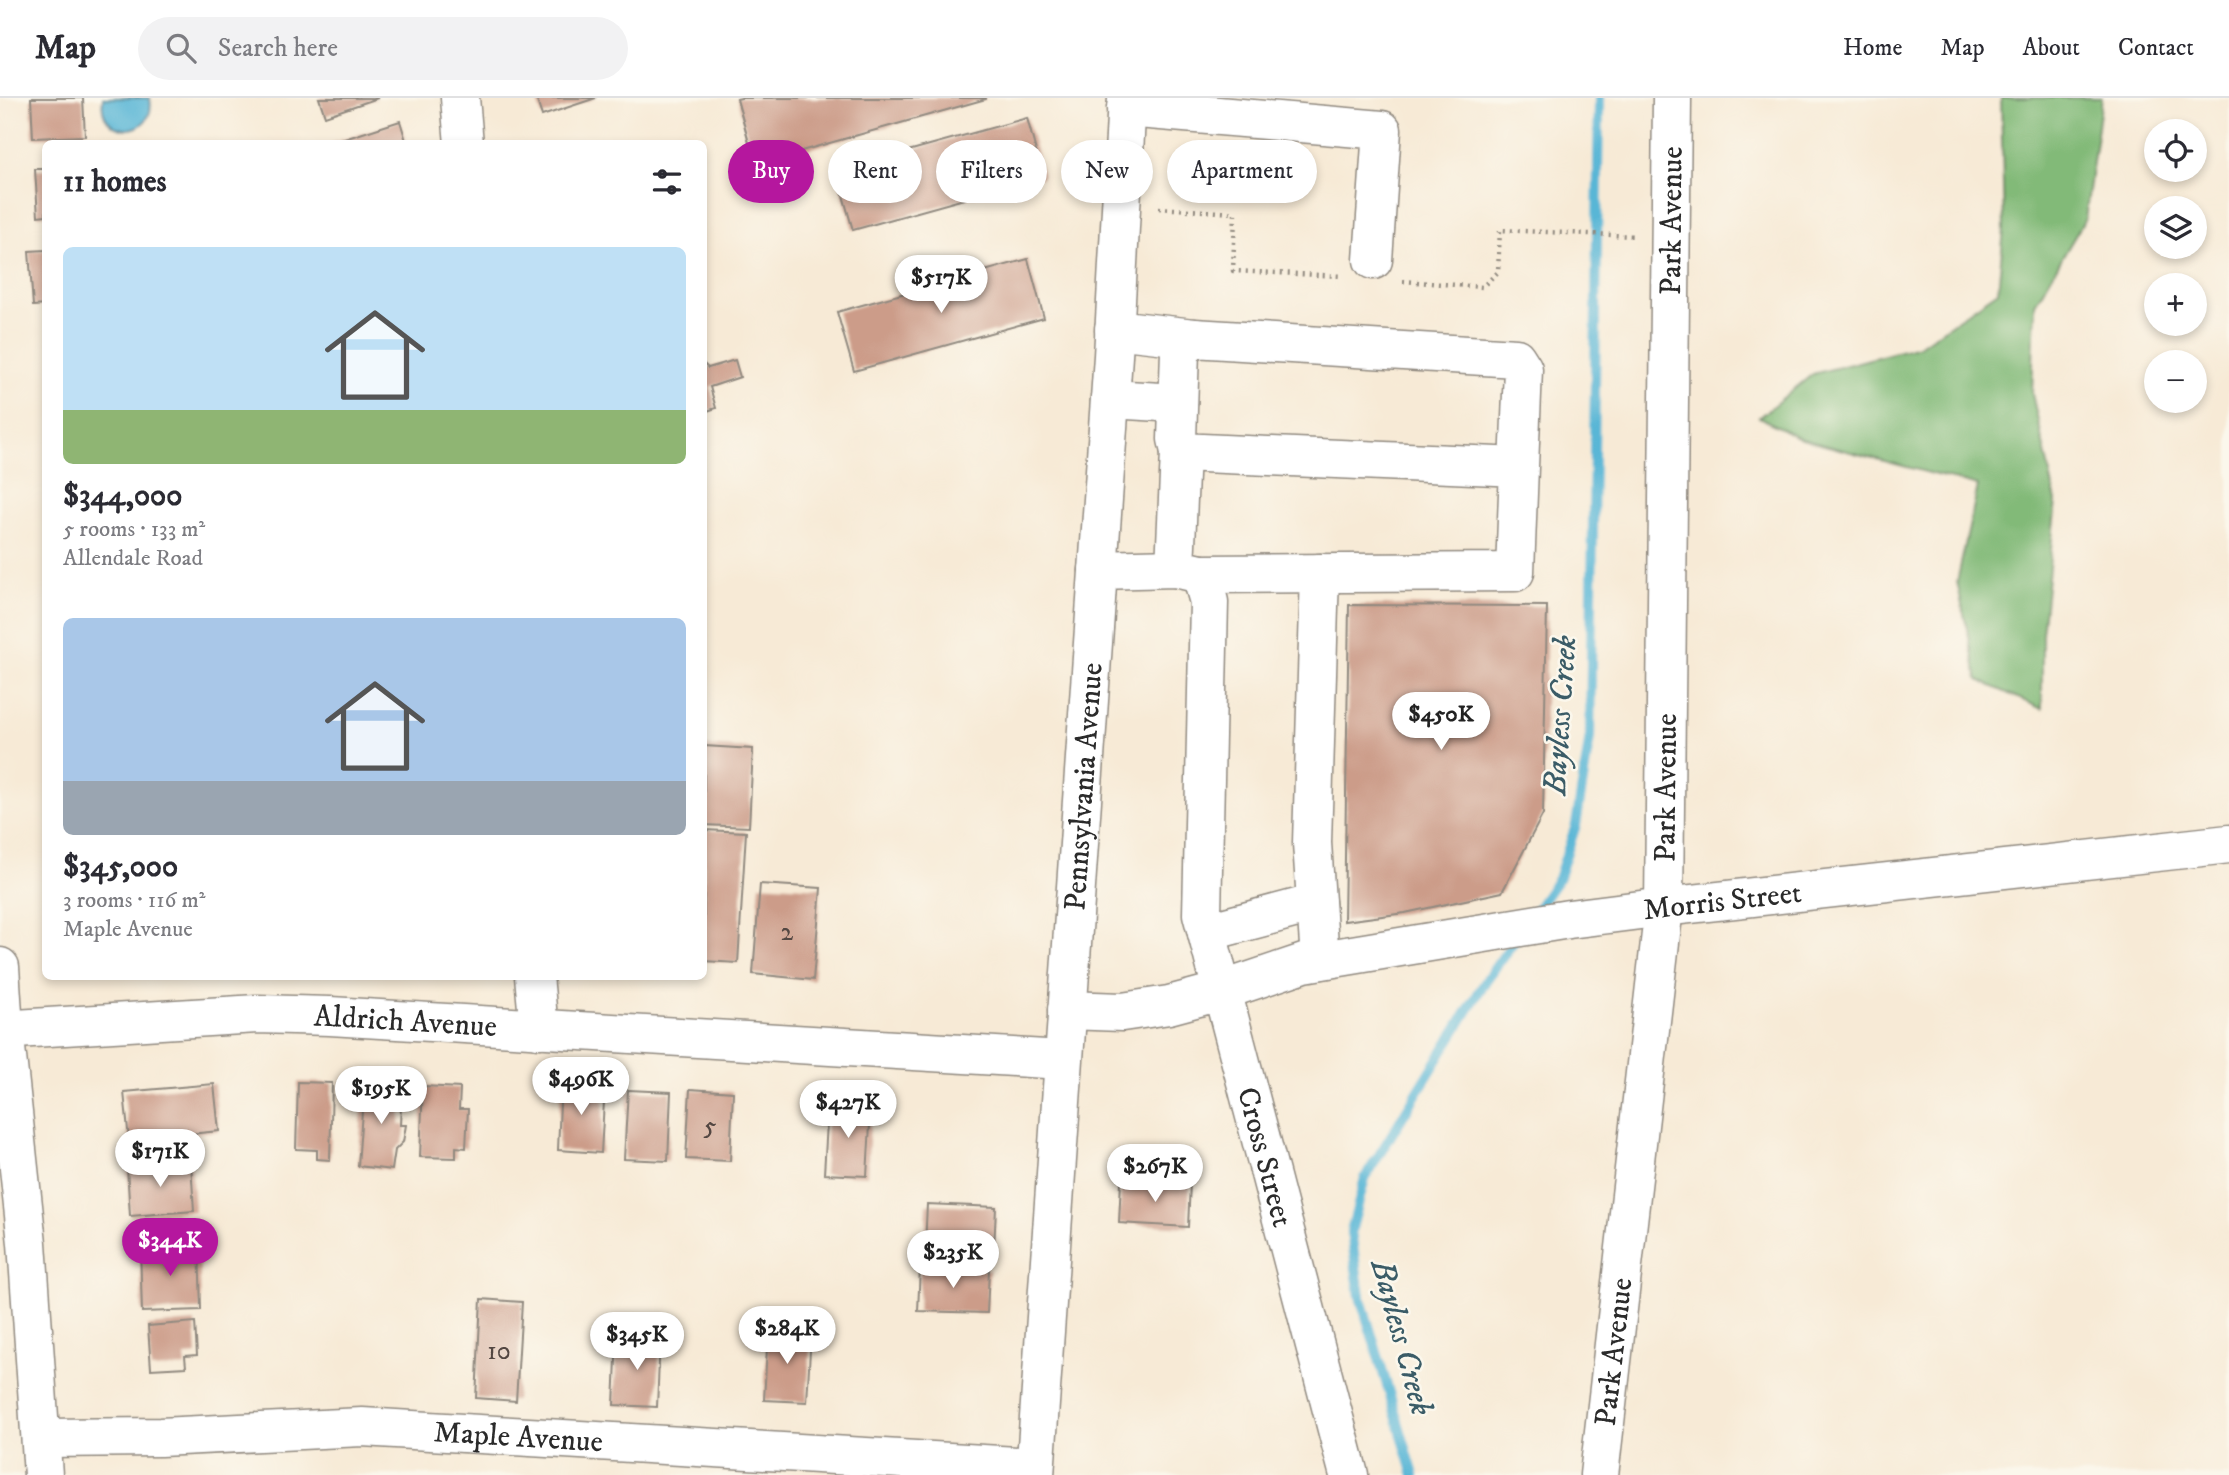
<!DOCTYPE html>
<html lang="en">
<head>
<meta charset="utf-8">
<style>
	:root { --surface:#fff; --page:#f2f2f3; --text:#2b2b33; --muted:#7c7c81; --line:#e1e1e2; --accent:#b5179e }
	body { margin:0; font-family:"IM FELL DW Pica",serif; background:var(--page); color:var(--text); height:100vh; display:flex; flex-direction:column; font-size:26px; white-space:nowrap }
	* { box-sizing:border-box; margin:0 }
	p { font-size:23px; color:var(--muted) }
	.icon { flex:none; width:38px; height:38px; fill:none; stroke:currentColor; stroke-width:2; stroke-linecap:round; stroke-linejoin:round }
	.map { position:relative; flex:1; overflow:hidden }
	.sheet { position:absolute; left:42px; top:42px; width:665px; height:840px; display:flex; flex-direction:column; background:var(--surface); border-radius:10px; box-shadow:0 4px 10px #0003 }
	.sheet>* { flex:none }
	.hud { position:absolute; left:728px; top:42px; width:665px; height:63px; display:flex; gap:14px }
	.buttons { position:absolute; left:2144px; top:21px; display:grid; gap:14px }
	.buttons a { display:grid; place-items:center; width:63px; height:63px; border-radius:50%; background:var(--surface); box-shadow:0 4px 10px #0003; font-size:35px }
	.price { position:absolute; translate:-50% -60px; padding:0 16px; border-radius:24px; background:#fff; color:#222; font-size:23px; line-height:46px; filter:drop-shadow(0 2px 4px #0008) }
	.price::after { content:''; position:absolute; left:50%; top:42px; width:21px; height:16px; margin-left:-10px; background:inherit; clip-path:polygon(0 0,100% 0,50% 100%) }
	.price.active { background:var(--accent); color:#fff }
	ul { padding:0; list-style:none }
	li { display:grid; align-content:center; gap:14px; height:371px; padding:0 21px }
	li span { display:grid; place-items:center; height:217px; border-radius:10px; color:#555 }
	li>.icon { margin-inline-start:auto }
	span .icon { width:126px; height:126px; fill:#fffc; stroke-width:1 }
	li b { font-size:30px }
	h2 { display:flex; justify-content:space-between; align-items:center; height:84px; padding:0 21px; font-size:30px }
	.pill { padding:0 24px; border-radius:32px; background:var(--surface); box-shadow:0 4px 10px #0003; font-size:24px; line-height:63px }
	.pill.active { background:var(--accent); color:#fff }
	header { display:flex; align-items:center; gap:42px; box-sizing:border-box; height:98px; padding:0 35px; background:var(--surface); border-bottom:2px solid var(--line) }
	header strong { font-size:33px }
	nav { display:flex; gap:38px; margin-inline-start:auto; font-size:24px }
	.search { width:490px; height:63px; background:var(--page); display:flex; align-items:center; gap:18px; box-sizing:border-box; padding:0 24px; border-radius:38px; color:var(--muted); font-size:26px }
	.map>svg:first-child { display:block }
</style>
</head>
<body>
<header>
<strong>Map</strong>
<div class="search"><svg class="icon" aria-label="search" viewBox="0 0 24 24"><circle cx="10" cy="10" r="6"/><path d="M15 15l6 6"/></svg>Search here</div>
<nav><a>Home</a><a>Map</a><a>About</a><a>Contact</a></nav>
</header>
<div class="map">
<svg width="2229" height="1377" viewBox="0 0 2229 1377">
	<rect width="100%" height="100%" fill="#fbf7ec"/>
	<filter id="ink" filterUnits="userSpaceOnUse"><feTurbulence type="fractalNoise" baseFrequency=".0143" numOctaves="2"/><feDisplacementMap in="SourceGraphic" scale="14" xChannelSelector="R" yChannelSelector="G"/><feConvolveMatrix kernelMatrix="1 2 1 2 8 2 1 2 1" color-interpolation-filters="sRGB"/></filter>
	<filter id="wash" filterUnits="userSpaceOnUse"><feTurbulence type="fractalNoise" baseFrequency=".00686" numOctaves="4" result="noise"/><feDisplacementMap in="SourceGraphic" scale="28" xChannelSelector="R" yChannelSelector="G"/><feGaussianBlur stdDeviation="1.57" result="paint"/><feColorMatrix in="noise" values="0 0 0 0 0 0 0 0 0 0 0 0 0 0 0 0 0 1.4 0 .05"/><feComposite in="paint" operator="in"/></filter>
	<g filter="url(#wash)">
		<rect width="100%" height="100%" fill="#f7ead6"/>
		<!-- forest -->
		<path fill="#82ba78" stroke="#567252" stroke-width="2" d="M2001 0H2102L2085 121 2035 206 2032 296 2056 403 2042 536V611L1978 582 1957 484 1978 388 1802 341 1759 319 1813 276 1919 248 1998 193 2004 131Z"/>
		<!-- water -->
		<path fill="#58b6d6" stroke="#427080" stroke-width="2" d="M103 0H150C158 41 96 42 103 0Z"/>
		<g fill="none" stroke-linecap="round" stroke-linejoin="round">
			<!-- stream -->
			<g stroke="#58b6d6" stroke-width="10">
				<path d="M1532 818 1558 781 1576 727 1590 639 1599 0"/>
				<path d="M1414 1377 1360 1198 1351 1134 1365 1080 1487 881 1517 839"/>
			</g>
		</g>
		<g id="blocks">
			<!-- building -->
			<g fill="#cc9c89">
				<path d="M31 0H83L85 38 33 40Z"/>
				<path d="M319 0H378L325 18Z"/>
				<path d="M536 0H596L542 18Z"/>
				<path d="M741 0H986V1L755 66 737 1Z"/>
				<path d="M1027 20 1043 79 853 132 836 73Z"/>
				<path d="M400 23 407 46H332V45Z"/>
				<path d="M35 71H46V117L38 118Z"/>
				<path d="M46 152V207L33 208 29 153Z"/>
				<path d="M1028 161 1044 220 854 273 837 214Z"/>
				<path d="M735 262 740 279 710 289 716 310 704 314V266L708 270Z"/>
				<path d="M1349 507 1547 508 1543 716 1502 794 1405 815 1344 823Z"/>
				<path d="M704 648 753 651 749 729 704 727Z"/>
				<path d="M704 732 746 734 738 865 704 863Z"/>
				<path d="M760 786 821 790 813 882 753 876Z"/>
				<path d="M561 983 605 986 601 1055 558 1052Z"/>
				<path d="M298 984 332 985 330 1062 317 1061V1052L296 1051Z"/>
				<path d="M214 986 219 1033 129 1042 124 994Z"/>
				<path d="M364 986 402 989 400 1027H406L403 1044 395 1052 392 1072 358 1068Z"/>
				<path d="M423 988 460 990 459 1011H468L466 1050 456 1049V1060L420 1059Z"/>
				<path d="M690 991 733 994 730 1063 686 1061Z"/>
				<path d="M628 992 671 994 668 1063 624 1061Z"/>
				<path d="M828 1007 871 1009 867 1078 824 1076Z"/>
				<path d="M191 1065 194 1113 130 1118 127 1069Z"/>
				<path d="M1121 1083 1190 1085 1188 1129 1119 1125Z"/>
				<path d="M927 1106 996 1109 994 1152 925 1149Z"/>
				<path d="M199 1146 201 1212 142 1214 140 1148Z"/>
				<path d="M920 1169 989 1172 987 1215 918 1213Z"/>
				<path d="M481 1201 522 1204 516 1303 476 1300Z"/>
				<path d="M195 1224 197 1257 185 1258 186 1269 151 1271 148 1228Z"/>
				<path d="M768 1233 811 1235 807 1304 764 1302Z"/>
				<path d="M617 1238 660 1240 657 1309 614 1307Z"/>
			</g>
		</g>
	</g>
	<g filter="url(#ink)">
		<use href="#blocks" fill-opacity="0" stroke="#918a80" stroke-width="2"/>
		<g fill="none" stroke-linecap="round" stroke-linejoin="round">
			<!-- minor casing -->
			<g stroke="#918a80" stroke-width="41">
				<g id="minor">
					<path d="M460 0 464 46"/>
					<path d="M1126 10 1382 32 1373 162"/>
					<path d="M1114 231 1194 240"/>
					<path d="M1110 301 1178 305"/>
					<path d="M1175 470 1180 354"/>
					<path id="s1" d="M1098 472 1175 470 1201 476 1209 504 1202 816 1349 1377"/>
					<path d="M1320 475 1312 745 1320 862"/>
					<path d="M1201 476 1515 474 1519 369 1180 354 1177 341 1180 253 1194 240 1516 260 1523 271 1519 369"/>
					<path d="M1207 834 1316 805"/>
					<path d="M0 869 4 931 27 1145 43 1377"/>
					<path d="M534 878 539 931"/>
					<path id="s2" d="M1067 912 1122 914 1169 907 1221 893 1304 865 1569 821 1664 809 2229 746"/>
					<path id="s3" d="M0 932 257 916 330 918 1063 962"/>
					<path id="s4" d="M41 1340 160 1339 362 1329 1035 1369"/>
					<path id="s5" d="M1035 1377 1113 258 1127 0"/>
					<path id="s6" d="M1599 1377 1664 809 1672 0"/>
				</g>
			</g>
			<!-- path -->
			<g stroke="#918a80" stroke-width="4.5" stroke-dasharray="2 5" stroke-linecap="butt">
				<path d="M1159 110 1235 115 1233 173 1342 178"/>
				<path d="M1403 183 1482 189 1498 174 1500 132 1635 138"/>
			</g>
			<!-- minor -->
			<use href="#minor" stroke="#fff" stroke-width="38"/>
		</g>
	</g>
	<g text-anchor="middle" stroke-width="5" stroke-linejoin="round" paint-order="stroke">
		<!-- number labels -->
		<g font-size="26" fill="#534742">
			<text x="787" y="842">2</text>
			<text x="710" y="1036">5</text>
			<text x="499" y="1261">10</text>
		</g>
		<!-- street labels -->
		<g font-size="30" fill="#2b2b2b" stroke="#fbf7ec">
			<text dy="10" stroke="none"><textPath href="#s6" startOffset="1258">Park Avenue</textPath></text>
			<text dy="10" stroke="none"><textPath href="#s5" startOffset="690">Pennsylvania Avenue</textPath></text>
			<text dy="10" stroke="none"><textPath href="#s6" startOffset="691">Park Avenue</textPath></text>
			<text dy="10" stroke="none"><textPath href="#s2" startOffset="667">Morris Street</textPath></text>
			<text dy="10" stroke="none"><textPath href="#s3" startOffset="406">Aldrich Avenue</textPath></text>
			<text dy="10" stroke="none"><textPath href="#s1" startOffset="696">Cross Street</textPath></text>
			<text dy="10" stroke="none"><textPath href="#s6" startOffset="124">Park Avenue</textPath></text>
			<text dy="10" stroke="none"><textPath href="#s4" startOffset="478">Maple Avenue</textPath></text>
		</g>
		<!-- water labels -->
		<g font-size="32" font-style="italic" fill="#3b5c67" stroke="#fbf7ec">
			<text transform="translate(1559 617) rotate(-86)" y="11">Bayless Creek</text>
			<text transform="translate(1403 1239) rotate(75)" y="11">Bayless Creek</text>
		</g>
	</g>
</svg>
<div class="buttons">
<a><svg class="icon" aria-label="locate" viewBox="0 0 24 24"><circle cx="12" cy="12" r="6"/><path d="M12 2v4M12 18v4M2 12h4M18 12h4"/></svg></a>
<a><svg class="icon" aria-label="layers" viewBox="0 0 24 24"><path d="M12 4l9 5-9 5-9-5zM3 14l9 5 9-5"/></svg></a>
<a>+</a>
<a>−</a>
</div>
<b class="price" style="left:941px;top:217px">$517K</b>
<b class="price" style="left:1441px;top:654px">$450K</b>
<b class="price" style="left:581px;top:1019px">$496K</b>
<b class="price" style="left:381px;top:1028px">$195K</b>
<b class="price" style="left:848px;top:1042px">$427K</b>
<b class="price" style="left:160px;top:1091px">$171K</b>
<b class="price" style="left:1155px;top:1106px">$267K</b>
<b class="price active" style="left:170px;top:1180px">$344K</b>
<b class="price" style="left:953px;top:1192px">$235K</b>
<b class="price" style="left:787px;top:1268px">$284K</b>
<b class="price" style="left:637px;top:1274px">$345K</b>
<div class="hud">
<a class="pill active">Buy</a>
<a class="pill">Rent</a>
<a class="pill">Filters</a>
<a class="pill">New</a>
<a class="pill">Apartment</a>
</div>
<section class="sheet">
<h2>11 homes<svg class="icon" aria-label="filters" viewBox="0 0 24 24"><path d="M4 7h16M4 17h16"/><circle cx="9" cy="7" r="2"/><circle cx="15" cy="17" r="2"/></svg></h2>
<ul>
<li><span style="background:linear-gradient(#bfe0f5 75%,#8fb573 0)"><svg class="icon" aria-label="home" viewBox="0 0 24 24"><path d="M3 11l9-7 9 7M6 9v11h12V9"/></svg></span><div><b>$344,000</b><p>5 rooms · 133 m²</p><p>Allendale Road</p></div></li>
<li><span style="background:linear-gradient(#a9c7e8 75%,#9aa5b1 0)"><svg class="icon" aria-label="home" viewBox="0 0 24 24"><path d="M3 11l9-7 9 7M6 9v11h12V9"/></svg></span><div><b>$345,000</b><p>3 rooms · 116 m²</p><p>Maple Avenue</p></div></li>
</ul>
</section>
</div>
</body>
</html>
